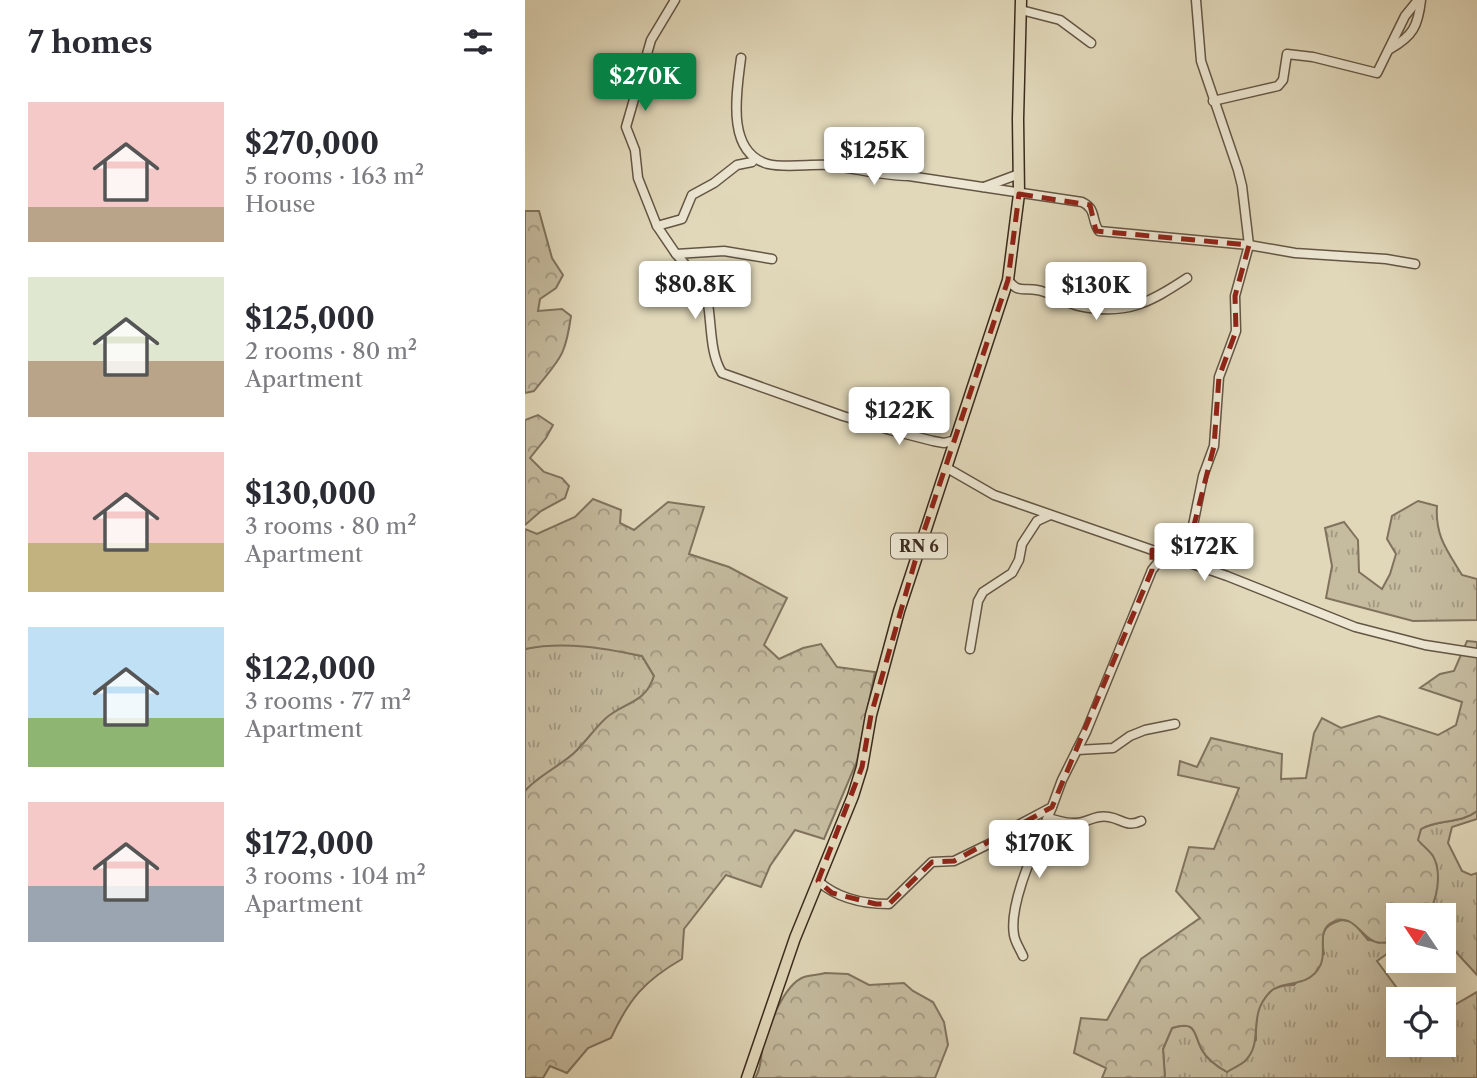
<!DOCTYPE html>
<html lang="en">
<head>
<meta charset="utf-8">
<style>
	:root { --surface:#fff; --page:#f7f7f7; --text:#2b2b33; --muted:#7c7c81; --accent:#0b8043 }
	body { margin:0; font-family:"Libre Caslon Text",serif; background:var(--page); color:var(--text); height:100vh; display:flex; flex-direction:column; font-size:26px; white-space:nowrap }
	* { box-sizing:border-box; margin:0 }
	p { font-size:23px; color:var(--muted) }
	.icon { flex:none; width:38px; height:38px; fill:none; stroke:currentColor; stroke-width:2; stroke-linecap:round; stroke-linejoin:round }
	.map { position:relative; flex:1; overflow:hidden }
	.details { display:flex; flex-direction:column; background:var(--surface); width:525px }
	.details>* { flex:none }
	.needle { width:46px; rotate:305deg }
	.tools { position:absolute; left:861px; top:903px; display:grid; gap:14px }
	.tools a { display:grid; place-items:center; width:70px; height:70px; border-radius:0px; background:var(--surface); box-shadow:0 7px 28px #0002; font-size:35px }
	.price { position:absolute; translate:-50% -60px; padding:0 16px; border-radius:7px; background:#fff; color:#222; font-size:23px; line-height:46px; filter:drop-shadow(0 2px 4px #0008) }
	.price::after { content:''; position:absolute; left:50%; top:42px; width:21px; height:16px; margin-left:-10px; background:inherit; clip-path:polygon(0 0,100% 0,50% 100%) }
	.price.current { background:var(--accent); color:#fff }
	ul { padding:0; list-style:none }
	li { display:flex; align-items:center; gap:21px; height:175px; padding:0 28px }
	li span { display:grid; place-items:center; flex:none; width:196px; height:140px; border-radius:0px; color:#555 }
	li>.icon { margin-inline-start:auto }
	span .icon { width:84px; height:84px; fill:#fffc; stroke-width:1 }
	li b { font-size:30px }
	h2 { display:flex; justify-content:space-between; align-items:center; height:84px; padding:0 28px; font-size:30px }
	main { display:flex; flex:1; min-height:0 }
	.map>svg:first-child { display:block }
</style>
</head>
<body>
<main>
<section class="details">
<h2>7 homes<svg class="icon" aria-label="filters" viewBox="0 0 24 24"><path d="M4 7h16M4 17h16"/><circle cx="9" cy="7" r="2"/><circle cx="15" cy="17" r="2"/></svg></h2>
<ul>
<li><span style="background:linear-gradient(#f6c9c9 75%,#b9a48a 0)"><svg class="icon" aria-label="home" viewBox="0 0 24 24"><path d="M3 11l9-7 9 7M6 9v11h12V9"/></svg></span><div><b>$270,000</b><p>5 rooms · 163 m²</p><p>House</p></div></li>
<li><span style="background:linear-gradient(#dfe7d0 60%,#b9a48a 0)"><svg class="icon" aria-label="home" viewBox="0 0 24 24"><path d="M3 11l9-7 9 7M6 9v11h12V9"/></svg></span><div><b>$125,000</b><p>2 rooms · 80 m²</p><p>Apartment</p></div></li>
<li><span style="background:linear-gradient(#f6c9c9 65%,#c2b280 0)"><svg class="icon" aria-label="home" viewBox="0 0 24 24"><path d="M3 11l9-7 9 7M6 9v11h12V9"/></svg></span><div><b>$130,000</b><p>3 rooms · 80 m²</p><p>Apartment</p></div></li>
<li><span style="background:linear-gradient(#bfe0f5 65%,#8fb573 0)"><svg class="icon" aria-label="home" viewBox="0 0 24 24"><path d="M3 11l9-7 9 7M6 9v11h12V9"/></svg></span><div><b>$122,000</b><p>3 rooms · 77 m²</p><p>Apartment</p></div></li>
<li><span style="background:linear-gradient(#f6c9c9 60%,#9aa5b1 0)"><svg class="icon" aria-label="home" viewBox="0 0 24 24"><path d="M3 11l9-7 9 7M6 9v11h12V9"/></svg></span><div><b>$172,000</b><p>3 rooms · 104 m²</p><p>Apartment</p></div></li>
</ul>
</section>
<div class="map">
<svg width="952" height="1078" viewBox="0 0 952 1078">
	<defs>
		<pattern id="grass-tufts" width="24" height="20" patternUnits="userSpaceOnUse" patternTransform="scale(1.75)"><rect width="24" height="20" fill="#c5bb9f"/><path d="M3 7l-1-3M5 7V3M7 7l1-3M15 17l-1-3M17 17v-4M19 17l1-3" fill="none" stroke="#a19881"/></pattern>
		<pattern id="forest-crowns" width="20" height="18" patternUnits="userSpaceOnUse" patternTransform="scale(1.75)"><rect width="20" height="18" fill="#c5bb9f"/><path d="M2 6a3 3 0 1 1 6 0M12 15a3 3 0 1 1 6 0" fill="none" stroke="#a19881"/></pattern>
	</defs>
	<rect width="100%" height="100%" fill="#e1d8ba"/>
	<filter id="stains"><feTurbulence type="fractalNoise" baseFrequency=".00286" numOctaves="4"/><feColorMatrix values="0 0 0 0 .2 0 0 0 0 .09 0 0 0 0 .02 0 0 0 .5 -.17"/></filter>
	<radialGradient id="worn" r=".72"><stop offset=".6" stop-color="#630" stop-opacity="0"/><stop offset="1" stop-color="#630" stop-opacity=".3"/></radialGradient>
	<!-- grass -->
	<g fill="url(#grass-tufts)" stroke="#80735e" stroke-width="2">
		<path d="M893 501 912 506C910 536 922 550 937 575L952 579V620L888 621 801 598 807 566 800 528 819 522 833 540 834 572 857 589 865 574 871 554 862 539 867 516Z"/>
		<path d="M22 644 70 646 117 656 129 676C121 703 104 700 86 715 71 726 62 742 48 754 33 767 12 777 0 791V649Z"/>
		<path d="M952 811V819L927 827 923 843 937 871 946 875 952 873V975L919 939V915H901L904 913 892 840 896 829C914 819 936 824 952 811Z"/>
		<path d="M817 920 828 922 843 940 866 942 873 938V946L852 961 880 999H873V1045H919V1011L952 992V1078H640L638 1049 647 1028C673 1020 668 1034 677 1050 682 1059 693 1067 702 1072L731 1040C730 1012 734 984 769 985L799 954C795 935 797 925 817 920Z"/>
	</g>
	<!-- forest -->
	<g fill="url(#forest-crowns)" stroke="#80735e" stroke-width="2">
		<path d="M0 211H14L27 258 38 275 31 288 15 299 13 311 37 309 46 316C40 359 34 359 9 391L0 393Z"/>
		<path d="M13 415 28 425 21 438 5 458 19 472 37 478 44 486 40 498 16 511 0 525V420Z"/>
		<path d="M68 499 96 510 95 523 109 530 143 502 179 507 164 554 204 567 262 598 239 645 254 659 278 648 296 644 312 667 350 672 332 761 299 839 270 830 245 866 236 887 201 875 159 929 157 959C119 981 104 999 86 1038L63 1048 42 1073 25 1066 18 1078H0V791C12 777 33 767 48 754 60 743 69 729 81 718 100 702 120 704 129 676L117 656C78 648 39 641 0 649V529L12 534 50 517Z"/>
		<path d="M942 641 952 642V811C936 824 914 819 896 829L893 840C897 845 904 850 908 856 917 872 913 902 901 915H873V938C836 958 837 909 808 922 790 930 803 952 795 966 783 989 758 979 745 992 721 1017 740 1041 720 1061 716 1065 708 1068 702 1072 693 1067 682 1059 677 1050 668 1034 673 1020 647 1028L638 1049 640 1078H577L581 1068 549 1053 556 1018 582 1020 616 959 675 918 651 891 664 847 689 849 714 788 653 775 655 761 672 767 686 738 757 754 756 779 781 778 789 733 797 718 816 728 854 716 913 735 931 725 937 702 895 688 915 674 929 671Z"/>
		<path d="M300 973 323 974 344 985 379 983 388 991 408 1002 419 1022 423 1045 410 1078H230C237 1068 235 1057 238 1046 243 1027 259 984 279 977 285 975 293 975 300 973Z"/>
	</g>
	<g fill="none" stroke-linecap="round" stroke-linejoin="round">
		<!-- minor casing -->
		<g stroke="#645644" stroke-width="11">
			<g id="minor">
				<path d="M496 10 535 20 566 43"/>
				<path d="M865 49C888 36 893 26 896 0"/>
				<path d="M216 58C212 91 200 152 243 164 258 168 287 164 303 165 330 168 357 176 384 176L557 202C572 209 566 220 574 231L724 245 770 253 861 259 890 264"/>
				<path d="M688 101 753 86 758 80 762 54 788 57 852 73 880 16 893 0"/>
				<path d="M459 187 494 174"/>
				<path d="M132 226 113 178 110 150 101 127 126 40 150 0"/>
				<path d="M151 254 132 226 157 219 167 195 189 183 212 165 227 162"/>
				<path d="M247 259 199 251 151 254C161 266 179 282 182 298 187 322 184 352 197 373L318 416 365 430 408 441 419 443 431 440"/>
				<path d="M483 280C494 294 498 287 512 290 526 292 539 303 554 306 601 316 624 303 662 278"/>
				<path d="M422 468 469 495 702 576 830 627 900 645 952 653"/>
				<path d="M445 649 453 601 458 592 487 573 494 560 497 544 512 521 525 515"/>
				<path d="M552 750 588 748 605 736 620 730 650 724"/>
				<path d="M523 818C532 820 541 824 551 823 563 823 570 814 584 817 597 819 602 828 616 821"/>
				<path d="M293 881C312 898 338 904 364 904L407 862 429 861 468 842 484 830 527 807 537 780 561 732 627 570 635 560 660 554 664 545 678 476 689 446 694 377 711 331 710 296 724 245 717 186 713 170 676 61 671 0"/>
				<path d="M498 956C495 949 490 942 489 935 483 902 514 840 527 807"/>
			</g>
		</g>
		<!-- major casing -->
		<g stroke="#3b2b1d" stroke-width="13">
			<path id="major" d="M222 1078 270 938 328 796 337 767 346 715 374 611 483 280 494 194 493 119 496 0"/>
		</g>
		<!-- minor -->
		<use href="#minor" stroke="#ece6d2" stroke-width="8"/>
		<!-- major -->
		<use href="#major" stroke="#e1d8ba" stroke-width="10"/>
	</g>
	<!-- marked area -->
	<path fill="none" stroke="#8f2418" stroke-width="5" stroke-dasharray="14 9" stroke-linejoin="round" d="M494 194 565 205 571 231 724 245 710 296 711 331 694 377 689 446 664 545 655 555 627 550V570L527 807 429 861 407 862 364 904H351L307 893 293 881 337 767 346 715 397 537 483 280Z"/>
	<g text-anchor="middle" stroke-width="5" stroke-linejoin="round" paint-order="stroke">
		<!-- shield labels -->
		<rect fill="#ece6d2" stroke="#706353" stroke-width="2" x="366" y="533.5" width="56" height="25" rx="5"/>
		<g font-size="16" font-weight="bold" fill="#3b2b1d">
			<text x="394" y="552">RN 6</text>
		</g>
	</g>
	<rect width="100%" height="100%" filter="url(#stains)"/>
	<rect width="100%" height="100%" fill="url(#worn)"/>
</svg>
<div class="tools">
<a><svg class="needle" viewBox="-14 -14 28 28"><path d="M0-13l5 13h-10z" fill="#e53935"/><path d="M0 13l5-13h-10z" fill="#7c7c81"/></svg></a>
<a><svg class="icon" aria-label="locate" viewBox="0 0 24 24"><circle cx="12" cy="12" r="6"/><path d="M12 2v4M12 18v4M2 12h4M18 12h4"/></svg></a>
</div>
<b class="price current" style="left:120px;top:113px">$270K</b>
<b class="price" style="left:349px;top:187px">$125K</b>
<b class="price" style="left:170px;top:321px">$80.8K</b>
<b class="price" style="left:571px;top:322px">$130K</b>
<b class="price" style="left:374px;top:447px">$122K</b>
<b class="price" style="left:679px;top:583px">$172K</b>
<b class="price" style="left:514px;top:880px">$170K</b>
</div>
</main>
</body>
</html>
